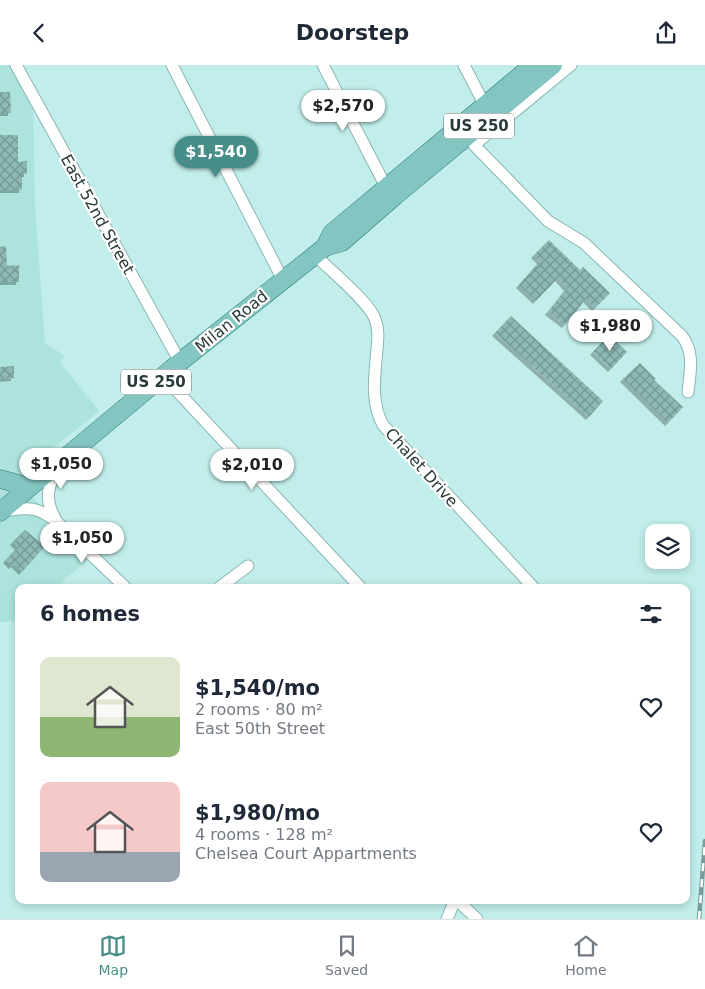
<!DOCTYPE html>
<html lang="en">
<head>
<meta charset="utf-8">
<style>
	:root { --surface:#fff; --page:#f6f6f7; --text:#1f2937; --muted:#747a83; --line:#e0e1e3; --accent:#478e89 }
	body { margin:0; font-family:"DejaVu Sans",sans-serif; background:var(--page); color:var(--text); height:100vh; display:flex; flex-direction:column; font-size:19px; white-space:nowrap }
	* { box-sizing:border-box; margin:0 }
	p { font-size:16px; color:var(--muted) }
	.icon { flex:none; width:28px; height:28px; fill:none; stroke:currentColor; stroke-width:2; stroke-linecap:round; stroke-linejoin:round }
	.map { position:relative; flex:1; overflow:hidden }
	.drawer { position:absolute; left:15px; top:519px; width:675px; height:320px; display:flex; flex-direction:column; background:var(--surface); border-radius:10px; box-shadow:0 2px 8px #0003 }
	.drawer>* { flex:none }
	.buttons { position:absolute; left:645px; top:459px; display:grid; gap:10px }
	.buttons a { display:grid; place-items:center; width:45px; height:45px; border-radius:10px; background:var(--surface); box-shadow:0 2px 8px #0003; font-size:25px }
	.price { position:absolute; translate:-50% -42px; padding:0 11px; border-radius:18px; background:#fff; color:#222; font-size:16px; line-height:32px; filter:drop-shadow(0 1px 2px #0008) }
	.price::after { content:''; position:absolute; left:50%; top:30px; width:15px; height:11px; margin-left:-8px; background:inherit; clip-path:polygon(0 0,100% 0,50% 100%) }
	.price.selected { background:var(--accent); color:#fff }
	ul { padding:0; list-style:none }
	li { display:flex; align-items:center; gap:15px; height:125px; padding:0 25px }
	li span { display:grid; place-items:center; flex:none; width:140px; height:100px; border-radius:10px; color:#555 }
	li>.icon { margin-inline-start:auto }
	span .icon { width:60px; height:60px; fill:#fffc; stroke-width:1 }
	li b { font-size:21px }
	h2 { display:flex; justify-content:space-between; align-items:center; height:60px; padding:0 25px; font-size:21px }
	header { display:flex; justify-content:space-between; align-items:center; height:65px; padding:0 25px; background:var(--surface); font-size:22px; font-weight:700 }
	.menu { display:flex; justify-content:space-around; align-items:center; height:70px; border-top:1px solid var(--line); background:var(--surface); font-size:14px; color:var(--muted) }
	.menu a { display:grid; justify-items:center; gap:2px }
	.menu .selected { color:var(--accent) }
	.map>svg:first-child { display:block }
</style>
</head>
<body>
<header><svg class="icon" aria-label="back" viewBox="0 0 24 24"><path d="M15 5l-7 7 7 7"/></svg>Doorstep<svg class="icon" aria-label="share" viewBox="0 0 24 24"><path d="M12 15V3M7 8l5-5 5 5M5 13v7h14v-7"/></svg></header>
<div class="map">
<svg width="705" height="854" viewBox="0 0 705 854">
	<defs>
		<pattern id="building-cross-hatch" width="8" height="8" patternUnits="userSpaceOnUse" patternTransform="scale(1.25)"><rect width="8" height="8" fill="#8db9b5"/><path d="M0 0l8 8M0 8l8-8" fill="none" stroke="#739794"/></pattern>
		<filter id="shadow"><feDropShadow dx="-3" dy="3" stdDeviation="0" flood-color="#0004"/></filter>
	</defs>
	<rect width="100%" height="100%" fill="#c1eeea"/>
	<!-- built -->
	<path fill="#ace3dd" d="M0 0H14L33 36 35 141 45 278 65 291 60 297 99 346 16 413 88 494 56 522H19V556L0 557Z"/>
	<!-- building -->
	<g fill="url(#building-cross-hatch)" filter="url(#shadow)">
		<path d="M0 27H10L11 48H0Z"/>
		<path d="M0 70H18V97L27 96V109H22V125H0Z"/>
		<path d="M549 175 580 205 583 202 610 228 595 243 586 234 565 260 548 247 567 223 558 213 536 236 519 220 540 196 534 190Z"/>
		<path d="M6 181 7 201 19 200V217H0V182Z"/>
		<path d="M511 251 603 336 589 352 495 268Z"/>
		<path d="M609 270 627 287 611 304 593 287Z"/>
		<path d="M640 298 656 314 654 315 683 342 668 358 623 314Z"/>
		<path d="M14 301V313L0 314V302Z"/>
		<path d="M25 465 45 481 22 507 14 499 12 501 6 495 18 482 13 477Z"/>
	</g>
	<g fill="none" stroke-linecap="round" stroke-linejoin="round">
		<!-- minor casing -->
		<g stroke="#8ab6b2" stroke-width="13">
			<g id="minor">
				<path d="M16 0 180 297"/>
				<path d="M172 0 283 215"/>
				<path d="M323 0 386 122"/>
				<path d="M464 0 481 33"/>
				<path d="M571 0 474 80 548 156 584 178 682 271C695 288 690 308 688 327"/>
				<path d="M315 190C329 204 369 237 375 254 379 264 378 274 377 284 375 310 370 337 383 360L533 522"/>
				<path d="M163 311 360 522"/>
				<path d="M2 446C28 443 36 440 57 457L125 522"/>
				<path d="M55 453C44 435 48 421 57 403"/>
				<path d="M220 522 248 501"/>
				<path d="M457 835 477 854"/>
				<path d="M447 854 455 835"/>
			</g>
		</g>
		<!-- primary casing -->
		<g stroke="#2d7c77" stroke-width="19">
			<g id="primary">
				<path d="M325 182 332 168 533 0"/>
				<path d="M0 414 29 422"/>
				<path d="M0 447 180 297 315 190 325 182 342 177 396 130 553 0"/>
			</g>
		</g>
		<!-- minor -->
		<use href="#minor" stroke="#fff" stroke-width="11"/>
		<!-- primary -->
		<use href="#primary" stroke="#83c5c1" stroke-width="18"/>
		<!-- rail casing -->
		<g stroke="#7a9b98" stroke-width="4.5">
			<path id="rail" d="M699 854 705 776"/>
		</g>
		<!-- rail -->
		<use href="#rail" stroke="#fff" stroke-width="2.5" stroke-dasharray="8" stroke-linecap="butt"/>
	</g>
	<g text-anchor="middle" stroke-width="4.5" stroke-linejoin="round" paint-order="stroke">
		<!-- shield labels -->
		<g fill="#fff" stroke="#687574" stroke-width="1">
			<rect x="444" y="48.5" width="70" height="25" rx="4"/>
			<rect x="121" y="304.5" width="70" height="25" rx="4"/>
		</g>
		<g font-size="15" font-weight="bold" fill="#283a39">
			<text x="479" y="66">US 250</text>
			<text x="156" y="322">US 250</text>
		</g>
		<!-- street labels -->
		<g font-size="16" fill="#283a39" stroke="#fff">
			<text transform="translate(98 149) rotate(61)" y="6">East 52nd Street</text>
			<text transform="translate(231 256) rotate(-39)" y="6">Milan Road</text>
			<text transform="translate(422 402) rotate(48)" y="6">Chalet Drive</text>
		</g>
	</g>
</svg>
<div class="buttons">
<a><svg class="icon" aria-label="layers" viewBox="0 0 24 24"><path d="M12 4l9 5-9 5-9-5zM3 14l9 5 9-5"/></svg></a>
</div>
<b class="price" style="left:343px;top:67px">$2,570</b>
<b class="price selected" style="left:216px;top:113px">$1,540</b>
<b class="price" style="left:610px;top:287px">$1,980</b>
<b class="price" style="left:61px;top:425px">$1,050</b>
<b class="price" style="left:252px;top:426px">$2,010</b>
<b class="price" style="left:82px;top:499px">$1,050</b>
<section class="drawer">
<h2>6 homes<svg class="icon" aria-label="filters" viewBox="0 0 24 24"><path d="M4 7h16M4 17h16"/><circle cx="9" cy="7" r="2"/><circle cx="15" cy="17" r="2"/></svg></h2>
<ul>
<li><span style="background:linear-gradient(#dfe7d0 60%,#8fb573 0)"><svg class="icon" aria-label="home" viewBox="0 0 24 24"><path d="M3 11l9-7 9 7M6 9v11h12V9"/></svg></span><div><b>$1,540/mo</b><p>2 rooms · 80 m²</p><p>East 50th Street</p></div><svg class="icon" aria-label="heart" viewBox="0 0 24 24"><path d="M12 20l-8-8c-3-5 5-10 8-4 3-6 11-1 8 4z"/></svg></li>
<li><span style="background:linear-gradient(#f6c9c9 70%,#9aa5b1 0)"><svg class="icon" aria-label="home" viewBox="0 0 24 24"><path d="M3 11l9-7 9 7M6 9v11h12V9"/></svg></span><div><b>$1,980/mo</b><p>4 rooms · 128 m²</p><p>Chelsea Court Appartments</p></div><svg class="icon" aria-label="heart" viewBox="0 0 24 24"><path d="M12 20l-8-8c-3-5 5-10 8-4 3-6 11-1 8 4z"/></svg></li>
</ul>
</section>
</div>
<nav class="menu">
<a class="selected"><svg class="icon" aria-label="map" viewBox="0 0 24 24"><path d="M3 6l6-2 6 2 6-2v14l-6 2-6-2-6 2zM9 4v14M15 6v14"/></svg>Map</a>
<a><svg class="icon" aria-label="saved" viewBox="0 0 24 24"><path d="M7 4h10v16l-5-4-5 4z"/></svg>Saved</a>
<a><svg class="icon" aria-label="home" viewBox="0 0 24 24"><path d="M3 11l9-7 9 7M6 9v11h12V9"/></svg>Home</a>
</nav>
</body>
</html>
